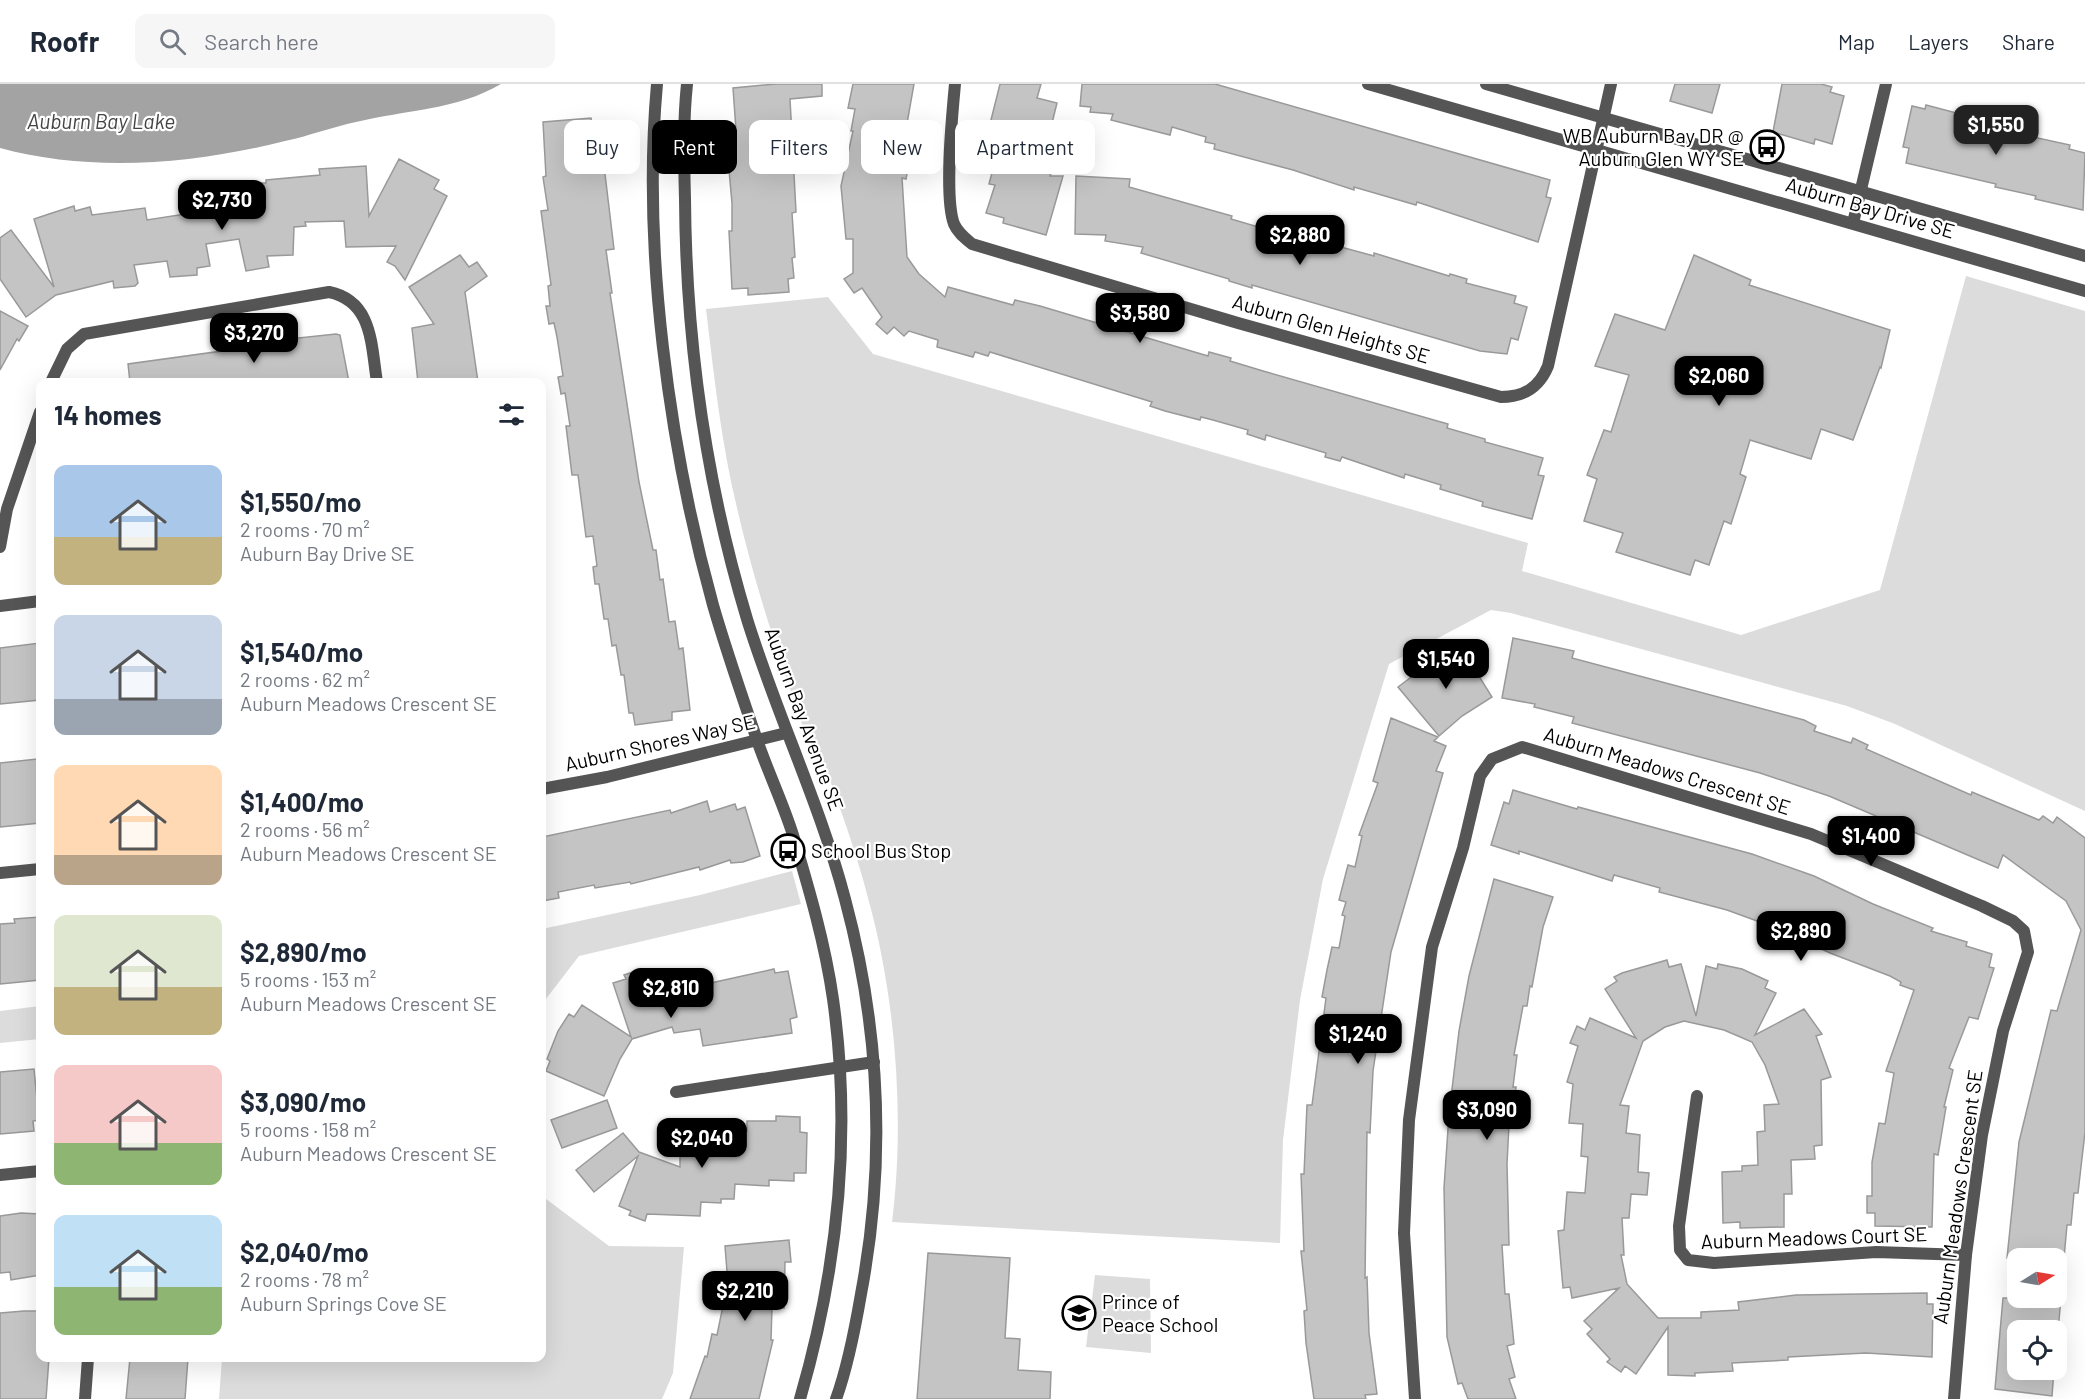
<!DOCTYPE html>
<html lang="en">
<head>
<meta charset="utf-8">
<style>
	:root { --surface:#fff; --page:#f6f6f7; --text:#1f2937; --muted:#747a83; --line:#e0e1e3; --accent:#000 }
	body { margin:0; font-family:Barlow,sans-serif; background:var(--page); color:var(--text); height:100vh; display:flex; flex-direction:column; font-size:22px; white-space:nowrap }
	* { box-sizing:border-box; margin:0 }
	p { font-size:20px; color:var(--muted) }
	.icon { flex:none; width:33px; height:33px; fill:none; stroke:currentColor; stroke-width:2; stroke-linecap:round; stroke-linejoin:round }
	.map { position:relative; flex:1; overflow:hidden }
	.panel { position:absolute; left:36px; top:294px; width:510px; height:984px; display:flex; flex-direction:column; background:var(--surface); border-radius:12px; box-shadow:0 6px 24px #0002 }
	.panel>* { flex:none }
	.top-card { position:absolute; left:564px; top:36px; width:570px; height:54px; display:flex; gap:12px }
	.needle { width:39px; rotate:79deg }
	.fabs { position:absolute; left:2007px; top:1164px; display:grid; gap:12px }
	.fabs a { display:grid; place-items:center; width:60px; height:60px; border-radius:12px; background:var(--surface); box-shadow:0 6px 24px #0002; font-size:30px }
	.price { position:absolute; translate:-50% -51px; padding:0 14px; border-radius:12px; background:var(--accent); color:#fff; font-size:20px; line-height:39px; filter:drop-shadow(0 2px 3px #0008) }
	.price::after { content:''; position:absolute; left:50%; top:36px; width:18px; height:14px; margin-left:-9px; background:inherit; clip-path:polygon(0 0,100% 0,50% 100%) }
	.price.current { background:#222; color:#fff }
	ul { padding:0; list-style:none }
	li { display:flex; align-items:center; gap:18px; height:150px; padding:0 18px }
	li span { display:grid; place-items:center; flex:none; width:168px; height:120px; border-radius:12px; color:#555 }
	li>.icon { margin-inline-start:auto }
	span .icon { width:72px; height:72px; fill:#fffc; stroke-width:1 }
	li b { font-size:26px }
	h2 { display:flex; justify-content:space-between; align-items:center; height:72px; padding:0 18px; font-size:26px }
	.tag { padding:0 21px; border-radius:12px; background:var(--surface); box-shadow:0 6px 24px #0002; font-size:21px; line-height:54px }
	.tag.current { background:var(--accent); color:#fff }
	header { display:flex; align-items:center; gap:36px; box-sizing:border-box; height:84px; padding:0 30px; background:var(--surface); border-bottom:2px solid var(--line) }
	header strong { font-size:28px }
	nav { display:flex; gap:33px; margin-inline-start:auto; font-size:21px }
	.search { width:420px; height:54px; background:var(--page); display:flex; align-items:center; gap:15px; box-sizing:border-box; padding:0 21px; border-radius:12px; color:var(--muted); font-size:22px }
	.map>svg:first-child { display:block }
</style>
</head>
<body>
<header>
<strong>Roofr</strong>
<div class="search"><svg class="icon" aria-label="search" viewBox="0 0 24 24"><circle cx="10" cy="10" r="6"/><path d="M15 15l6 6"/></svg>Search here</div>
<nav><a>Map</a><a>Layers</a><a>Share</a></nav>
</header>
<div class="map">
<svg width="2085" height="1315" viewBox="0 0 2085 1315">
	<rect width="100%" height="100%" fill="#fff"/>
	<!-- green -->
	<g fill="#dcdcdc">
		<path d="M1966 192 2085 227V727L1895 640 1847 622 1511 529 1491 526 1389 580 1323 795 1300 916 1283 1056 1280 1159 892 1138C905 1036 896 914 868 814 855 763 836 713 818 663L803 643C778 571 754 498 737 424 721 358 714 291 706 225L828 213 873 270 1528 459 1522 487 1741 551 1880 506Z"/>
		<path d="M792 787 801 820 579 872 542 920V845L700 811Z"/>
		<path d="M40 922V955L0 959V927Z"/>
		<path d="M542 1112 609 1162 684 1163 673 1289 662 1315H219L222 1274H542Z"/>
		<path d="M1095 1191 1150 1195 1151 1269 1086 1263Z"/>
	</g>
	<!-- water -->
	<path fill="#a3a3a3" d="M0 0H501C457 26 405 26 356 38 332 43 309 52 285 57 194 80 92 89 0 64Z"/>
	<!-- building -->
	<g fill="#c4c4c4" stroke="#999" stroke-width="1.5">
		<path d="M776 0H822V12L790 15 796 128 792 129 795 173 792 174 794 194 788 195 789 208 748 211V204L732 205 729 147H732V119L728 75H731L728 47 736 46 733 4Z"/>
		<path d="M853 0H914L906 45 915 47 906 95 902 94 907 173 919 190 945 213 948 203 1013 221 1015 216 1040 222 1208 272 1209 268 1231 274 1230 277 1263 287 1448 340 1447 344 1485 355V358L1543 374 1538 391 1544 392 1532 435 1482 422 1483 418 1440 405 1441 401 1405 390 1404 394 1342 373 1340 377 1325 373 1326 369 1266 351 1265 356 1247 350 1248 346 1213 336 1201 333 1200 336 1165 327 1150 322 1152 318 990 268 988 272 975 268 973 273 937 263 938 256 909 247 904 252 894 243 887 250 876 240 882 233 862 204 854 209 844 195 853 189V155H846L841 102 853 47H851L855 25 848 24Z"/>
		<path d="M1000 0H1041L1037 14 1057 19 1041 83 1052 86 1050 92H1063L1046 151 1003 139 1004 134 986 129 995 101 989 100 1000 59 986 56Z"/>
		<path d="M1082 0H1215L1550 96 1546 113 1551 114 1538 158 1417 118 1416 121 1354 103V106L1293 86 1214 65 1215 60 1205 58 1206 53 1172 43 1170 51 1111 36 1113 30 1090 28 1091 23 1080 22Z"/>
		<path d="M1675 0H1720L1712 29 1670 17Z"/>
		<path d="M1782 0H1821L1832 3 1830 8 1844 12 1832 60 1815 55 1814 60 1773 48Z"/>
		<path d="M1926 21 2025 47 2024 51 2070 61 2069 65 2085 69 2083 126 2035 115 2036 112 1995 103 1996 100 1906 79 1909 64 1903 63 1912 22 1925 25Z"/>
		<path d="M591 34 592 41 610 40 612 64 602 65 614 165 606 166 612 209H610L639 398 653 466H656L660 496 663 495 669 538 675 537 679 565 683 564 690 626 672 628V636L635 641 633 629H629L624 591H621L616 561 612 562 608 535H604L599 500H595L593 483 597 482 593 452 586 453 578 391H572L566 342H570L565 309 561 310 558 293 563 292 557 253 554 239 549 240 546 222H550L548 202 551 201 541 127 548 126 543 93 546 92 543 38Z"/>
		<path d="M399 75 439 96 434 105 447 112 405 196 395 182 387 178 396 162 346 163 344 137 305 138 306 142 294 143 293 171 267 172 269 183 246 187 239 155 206 160 210 182 197 184V191L170 193 167 177 134 181 138 199 135 202 114 204 113 197 56 211 26 233 0 195V154L11 146 54 203 34 135 49 130 74 122 75 127 90 123 92 131 145 124 147 136 211 126 208 106 229 102 230 107 261 102 260 99H266V96L320 91 319 85 366 82 369 132Z"/>
		<path d="M1076 92 1130 95 1129 103 1232 132 1231 135 1279 149 1280 145 1310 154 1312 149 1327 154 1326 159 1374 172V169L1449 192 1450 190 1467 195 1466 199 1516 212 1514 219 1527 223 1518 256 1511 254 1507 270 1480 267 1252 201V204L1229 197V195L1141 169 1143 163 1105 157 1106 151 1075 150Z"/>
		<path d="M460 171 469 183 477 178 487 192 465 208 478 298H418L412 244 434 240 409 203Z"/>
		<path d="M1694 171 1751 196 1749 201 1890 246 1881 284 1880 283 1853 356 1821 345 1811 375 1750 356 1740 390 1746 393 1731 440 1724 437 1709 481 1695 476 1690 491 1616 468 1623 449 1584 437 1597 395 1587 391 1604 346 1611 348 1629 291 1595 282 1615 230 1665 246Z"/>
		<path d="M0 227 28 242 19 257 17 255 0 286Z"/>
		<path d="M336 250 340 251 349 298H130L128 280 266 261 265 255 288 251 289 255Z"/>
		<path d="M1513 554 1574 567 1572 574 1804 636 1816 642 1814 647 1851 659 1853 654 1868 661 1866 665 1971 711 1972 708 2039 736 2043 732 2053 739 2057 733 2085 754V1048L2078 1109H2074L2071 1141H2067L2064 1174H2007L2019 1058 2051 926 2057 927 2081 846 2066 817 2003 771 1998 784 1829 712 1760 689 1572 639 1574 633 1534 623 1535 620 1502 614Z"/>
		<path d="M40 559V616L0 620V564Z"/>
		<path d="M1462 565 1492 613 1462 632 1439 652 1398 603 1447 566 1451 572Z"/>
		<path d="M1391 634 1438 653 1434 657 1446 662 1436 687 1443 689 1391 868 1373 987 1370 1049 1367 1048 1365 1194 1367 1193 1369 1249 1377 1310 1365 1311 1366 1315H1314L1306 1259 1304 1227 1307 1226 1301 1167H1304L1301 1090H1304L1307 1021H1312L1326 914 1322 913 1327 886 1332 863 1339 864 1345 832 1342 831 1346 818 1339 816 1348 781 1355 783 1362 752 1359 751 1378 699 1373 697Z"/>
		<path d="M37 675 40 739 0 743V679Z"/>
		<path d="M1513 706 1577 725 1578 723 1752 770 1814 792 1873 820 1933 844 1931 847 1967 858 1966 862 1992 870 1989 883 1994 884 1978 935 1969 933 1949 984 1953 986 1944 1023H1946L1938 1071 1934 1070 1932 1143 1875 1142V1129H1867V1112H1872V1078L1879 1039 1885 1040 1894 989 1886 987 1914 906 1900 901 1901 898 1890 892 1830 869 1811 860 1812 857 1727 826 1659 808 1660 804 1614 791 1612 797 1519 767V770L1491 761 1504 718 1509 720Z"/>
		<path d="M707 717 710 728 735 720 737 726 745 723 760 772 743 778 731 779 730 776 700 786 699 783 631 800 630 798 595 804 594 801 558 808 559 814 542 817V753L670 726 671 729Z"/>
		<path d="M1494 795 1553 813 1543 843 1532 903 1530 902 1527 922H1523L1514 971H1517L1513 1003H1516L1514 1022 1510 1021 1507 1080 1509 1161H1502L1505 1210H1509L1514 1260 1507 1262 1515 1293 1509 1295 1516 1315H1468L1462 1299 1458 1300 1447 1253 1444 1104 1449 1030 1459 947 1469 892Z"/>
		<path d="M40 833V896L0 900V840L15 839 14 835Z"/>
		<path d="M1667 876 1669 883 1681 880 1696 932 1706 882 1717 885 1718 880 1742 885 1768 897 1765 904 1776 909 1755 951 1804 925 1822 950 1816 952 1831 993 1821 996 1822 1061 1814 1062 1815 1075 1791 1076 1792 1110H1784V1143L1740 1144V1138L1723 1139 1722 1088 1742 1087V1082L1758 1081 1757 1048 1765 1047 1764 1021 1779 1020 1765 981 1752 958 1724 946 1684 937 1665 943 1643 957 1620 1021 1629 1022 1626 1049 1640 1051 1638 1088 1649 1089 1647 1111 1631 1110 1629 1134H1622L1624 1171H1621L1627 1200 1658 1234H1701V1228L1739 1226 1738 1218 1796 1211 1927 1209V1220H1933L1932 1273 1866 1269 1788 1273V1276L1732 1279 1733 1287 1695 1289V1292L1668 1291V1243L1636 1290 1625 1282 1621 1288 1607 1278 1610 1275 1587 1250 1592 1245 1584 1237 1619 1204 1572 1214 1570 1203 1563 1204 1558 1147 1564 1146 1567 1108 1585 1109 1588 1073 1581 1072 1583 1040 1569 1039 1573 1000 1567 998 1578 962 1570 959 1577 942 1585 946 1590 934 1636 954 1605 905 1617 897 1614 893 1622 889Z"/>
		<path d="M642 885 644 892 684 885 687 900 706 897V900L774 885 775 889 788 887 797 933 790 935 792 949 703 962 700 945 674 949 672 943 632 955 620 975 604 1012 546 987 550 977 547 975 558 947 569 930 574 933 582 921 631 953 613 899 626 895 624 891Z"/>
		<path d="M34 985 39 1036 33 1037 34 1047 0 1050V988Z"/>
		<path d="M607 1016 617 1044 562 1064 551 1036Z"/>
		<path d="M776 1032 800 1033V1048L807 1049 806 1089H794V1097L769 1096V1102L735 1100 734 1115H721V1119L701 1118 700 1132 647 1130 645 1137 629 1131 631 1127 619 1122 638 1072 594 1108 576 1086 623 1049 639 1068 680 1083V1072L706 1073V1056L741 1057V1046L747 1047V1037H776Z"/>
		<path d="M21 1129 40 1130V1191L11 1196 10 1188 0 1189V1132Z"/>
		<path d="M789 1156 791 1178H785L784 1224H772L771 1256H773L759 1315H690L705 1272 707 1273 712 1250 717 1251 724 1217H720V1200H728L725 1162Z"/>
		<path d="M928 1169 1010 1174 1005 1254 1020 1255 1018 1286 1051 1288 1050 1315H917Z"/>
		<path d="M2003 1214H2061L2058 1247 2018 1244V1286H2054L2052 1312 1995 1305Z"/>
		<path d="M24 1227H40V1274H49L46 1315H0V1229Z"/>
		<path d="M130 1274H188L185 1315H126Z"/>
	</g>
	<g fill="none" stroke-linecap="round" stroke-linejoin="round">
		<!-- minor -->
		<g stroke="#555" stroke-width="12">
			<path d="M955 0C952 32 944 113 954 140 958 149 965 154 972 160L1238 239 1501 313C1524 313 1539 304 1548 282L1611 0"/>
			<path d="M1853 139 1886 0"/>
			<path d="M51 298 67 265 84 250 329 208C373 217 371 261 377 298"/>
			<path d="M0 463 7 425 40 328"/>
			<path d="M0 522 40 517"/>
			<path d="M542 705 607 693 786 649"/>
			<path d="M0 789 40 785"/>
			<path d="M676 1008 874 978"/>
			<path d="M1697 1012 1679 1142 1680 1166 1688 1176 1714 1179 1876 1168 1966 1171"/>
			<path d="M0 1091 40 1087"/>
			<path d="M85 1315 88 1274"/>
			<path d="M1415 1315 1404 1149 1409 1036 1432 863 1463 764 1480 692 1492 675 1522 663 1811 750 1982 822 2013 837 2024 847 2028 868 2003 947 1982 1051 1966 1171 1954 1315"/>
		</g>
		<!-- tertiary -->
		<g stroke="#555" stroke-width="12">
			<path d="M657 0C642 165 669 362 713 521 726 566 742 612 757 656 768 688 783 719 793 751 809 805 825 859 833 915 852 1050 838 1184 800 1315"/>
			<path d="M687 0C683 38 684 77 685 115 686 256 706 399 747 535 776 629 820 720 845 815 880 945 886 1078 861 1210 855 1245 848 1282 836 1315"/>
			<path d="M1368 0 2085 207"/>
			<path d="M1486 0 2085 172"/>
		</g>
	</g>
	<!-- icons -->
	<defs>
		<g id="bus-ring" transform="scale(1.725)"><circle r="9.5" fill="#fff" stroke="#000" stroke-width="1.5"/><path d="M-5-6H5V4H4V6H2V4H-2V6H-4V4H-5ZM-3.5-4V0h7V-4ZM-3.5 1.2v1.5H-2V1.2ZM2 1.2v1.5H3.5V1.2Z" fill="#000"/></g>
		<g id="school-ring" transform="scale(1.725)"><circle r="9.5" fill="#fff" stroke="#000" stroke-width="1.5"/><path d="M0-5L7-2L0 1L-7-2ZM-4 1L0 2.5L4 1V4Q0 6-4 4Z" fill="#000"/></g>
	</defs>
	<g fill-rule="evenodd">
		<use href="#bus-ring" x="1767" y="63"/>
		<use href="#bus-ring" x="788" y="767"/>
		<use href="#school-ring" x="1079" y="1229"/>
	</g>
	<g text-anchor="middle" stroke-width="4.5" stroke-linejoin="round" paint-order="stroke">
		<!-- poi labels -->
		<g font-size="20" fill="#000" stroke="#fff" text-anchor="start">
			<text x="1744" y="59" text-anchor="end">WB Auburn Bay DR @<tspan x="1744" dy="23">Auburn Glen WY SE</tspan></text>
			<text x="811" y="774">School Bus Stop</text>
			<text x="1102" y="1225">Prince of<tspan x="1102" dy="23">Peace School</tspan></text>
		</g>
		<!-- street labels -->
		<g font-size="20" fill="#000" stroke="#fff">
			<text transform="translate(1870 124) rotate(16)" y="7">Auburn Bay Drive SE</text>
			<text transform="translate(1331 245) rotate(16)" y="7">Auburn Glen Heights SE</text>
			<text transform="translate(804 635) rotate(70)" y="7">Auburn Bay Avenue SE</text>
			<text transform="translate(660 659) rotate(-13)" y="7">Auburn Shores Way SE</text>
			<text transform="translate(1667 687) rotate(17)" y="7">Auburn Meadows Crescent SE</text>
			<text transform="translate(1958 1113) rotate(-82)" y="7">Auburn Meadows Crescent SE</text>
			<text transform="translate(1814 1154) rotate(-2)" y="7">Auburn Meadows Court SE</text>
		</g>
		<!-- water labels -->
		<g font-size="21" font-style="italic" fill="#444" stroke="#fff">
			<text x="101" y="45">Auburn Bay Lake</text>
		</g>
	</g>
</svg>
<div class="fabs">
<a><svg class="needle" viewBox="-14 -14 28 28"><path d="M0-13l5 13h-10z" fill="#e53935"/><path d="M0 13l5-13h-10z" fill="#747a83"/></svg></a>
<a><svg class="icon" aria-label="locate" viewBox="0 0 24 24"><circle cx="12" cy="12" r="6"/><path d="M12 2v4M12 18v4M2 12h4M18 12h4"/></svg></a>
</div>
<b class="price current" style="left:1996px;top:72px">$1,550</b>
<b class="price" style="left:222px;top:147px">$2,730</b>
<b class="price" style="left:1300px;top:182px">$2,880</b>
<b class="price" style="left:1140px;top:260px">$3,580</b>
<b class="price" style="left:254px;top:280px">$3,270</b>
<b class="price" style="left:1719px;top:323px">$2,060</b>
<b class="price" style="left:1446px;top:606px">$1,540</b>
<b class="price" style="left:1871px;top:783px">$1,400</b>
<b class="price" style="left:1801px;top:878px">$2,890</b>
<b class="price" style="left:671px;top:935px">$2,810</b>
<b class="price" style="left:1358px;top:981px">$1,240</b>
<b class="price" style="left:1487px;top:1057px">$3,090</b>
<b class="price" style="left:702px;top:1085px">$2,040</b>
<b class="price" style="left:745px;top:1238px">$2,210</b>
<div class="top-card">
<a class="tag">Buy</a>
<a class="tag current">Rent</a>
<a class="tag">Filters</a>
<a class="tag">New</a>
<a class="tag">Apartment</a>
</div>
<section class="panel">
<h2>14 homes<svg class="icon" aria-label="filters" viewBox="0 0 24 24"><path d="M4 7h16M4 17h16"/><circle cx="9" cy="7" r="2"/><circle cx="15" cy="17" r="2"/></svg></h2>
<ul>
<li><span style="background:linear-gradient(#a9c7e8 60%,#c2b280 0)"><svg class="icon" aria-label="home" viewBox="0 0 24 24"><path d="M3 11l9-7 9 7M6 9v11h12V9"/></svg></span><div><b>$1,550/mo</b><p>2 rooms · 70 m²</p><p>Auburn Bay Drive SE</p></div></li>
<li><span style="background:linear-gradient(#c9d6e8 70%,#9aa5b1 0)"><svg class="icon" aria-label="home" viewBox="0 0 24 24"><path d="M3 11l9-7 9 7M6 9v11h12V9"/></svg></span><div><b>$1,540/mo</b><p>2 rooms · 62 m²</p><p>Auburn Meadows Crescent SE</p></div></li>
<li><span style="background:linear-gradient(#ffd9b3 75%,#b9a48a 0)"><svg class="icon" aria-label="home" viewBox="0 0 24 24"><path d="M3 11l9-7 9 7M6 9v11h12V9"/></svg></span><div><b>$1,400/mo</b><p>2 rooms · 56 m²</p><p>Auburn Meadows Crescent SE</p></div></li>
<li><span style="background:linear-gradient(#dfe7d0 60%,#c2b280 0)"><svg class="icon" aria-label="home" viewBox="0 0 24 24"><path d="M3 11l9-7 9 7M6 9v11h12V9"/></svg></span><div><b>$2,890/mo</b><p>5 rooms · 153 m²</p><p>Auburn Meadows Crescent SE</p></div></li>
<li><span style="background:linear-gradient(#f6c9c9 65%,#8fb573 0)"><svg class="icon" aria-label="home" viewBox="0 0 24 24"><path d="M3 11l9-7 9 7M6 9v11h12V9"/></svg></span><div><b>$3,090/mo</b><p>5 rooms · 158 m²</p><p>Auburn Meadows Crescent SE</p></div></li>
<li><span style="background:linear-gradient(#bfe0f5 60%,#8fb573 0)"><svg class="icon" aria-label="home" viewBox="0 0 24 24"><path d="M3 11l9-7 9 7M6 9v11h12V9"/></svg></span><div><b>$2,040/mo</b><p>2 rooms · 78 m²</p><p>Auburn Springs Cove SE</p></div></li>
</ul>
</section>
</div>
</body>
</html>
